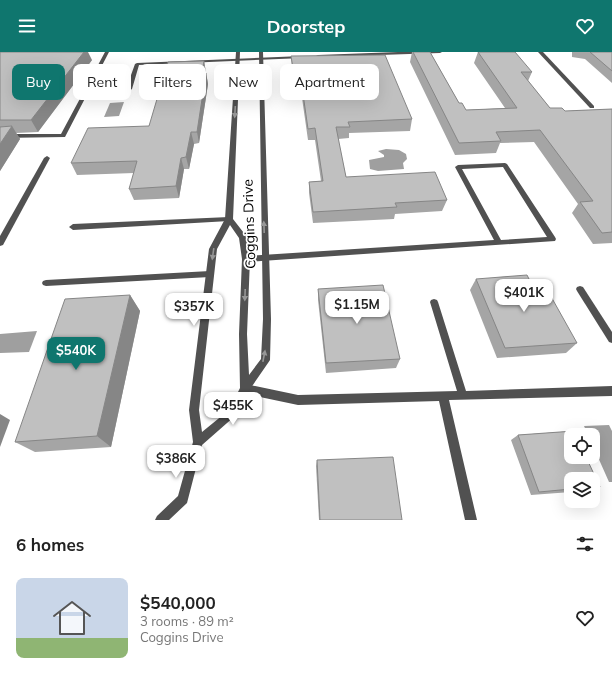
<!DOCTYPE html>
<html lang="en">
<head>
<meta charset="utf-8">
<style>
	:root { --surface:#fff; --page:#f6f6f6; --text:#222; --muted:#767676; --line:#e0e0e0; --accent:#0f766e }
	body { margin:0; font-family:Mulish,sans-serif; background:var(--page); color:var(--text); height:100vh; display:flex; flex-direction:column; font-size:15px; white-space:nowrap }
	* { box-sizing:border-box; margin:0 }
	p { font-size:13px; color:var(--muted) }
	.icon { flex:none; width:22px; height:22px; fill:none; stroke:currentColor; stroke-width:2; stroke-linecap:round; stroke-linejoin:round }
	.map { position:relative; height:468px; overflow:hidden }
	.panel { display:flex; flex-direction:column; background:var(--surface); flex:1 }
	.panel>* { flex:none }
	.hud { position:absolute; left:12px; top:12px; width:400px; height:36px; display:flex; gap:8px }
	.controls { position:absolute; left:564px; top:376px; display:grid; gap:8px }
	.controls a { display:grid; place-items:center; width:36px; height:36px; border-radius:8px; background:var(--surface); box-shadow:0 4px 16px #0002; font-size:20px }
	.price { position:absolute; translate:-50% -34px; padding:0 9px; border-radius:8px; background:#fff; color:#222; font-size:13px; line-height:26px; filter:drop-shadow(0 1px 2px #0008) }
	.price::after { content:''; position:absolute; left:50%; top:24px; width:12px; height:9px; margin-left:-6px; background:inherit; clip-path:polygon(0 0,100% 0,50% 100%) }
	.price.selected { background:var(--accent); color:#fff }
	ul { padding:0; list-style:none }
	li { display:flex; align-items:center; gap:12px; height:100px; padding:0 16px }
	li+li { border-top:1px solid var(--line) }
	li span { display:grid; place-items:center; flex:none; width:112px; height:80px; border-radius:8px; color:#555 }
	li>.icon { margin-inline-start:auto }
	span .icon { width:48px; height:48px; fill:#fffc; stroke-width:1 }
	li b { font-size:17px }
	h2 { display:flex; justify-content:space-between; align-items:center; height:48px; padding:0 16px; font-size:17px }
	.tag { padding:0 14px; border-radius:8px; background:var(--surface); box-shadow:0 4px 16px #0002; font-size:14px; line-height:36px }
	.tag.selected { background:var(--accent); color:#fff }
	header { display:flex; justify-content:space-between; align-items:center; height:52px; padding:0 16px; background:var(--accent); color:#fff; font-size:18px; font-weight:700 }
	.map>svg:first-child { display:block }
</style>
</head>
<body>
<header><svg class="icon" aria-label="menu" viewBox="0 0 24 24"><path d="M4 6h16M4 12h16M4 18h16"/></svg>Doorstep<svg class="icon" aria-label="heart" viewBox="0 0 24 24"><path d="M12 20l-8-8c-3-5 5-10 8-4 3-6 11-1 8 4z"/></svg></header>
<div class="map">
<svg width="612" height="468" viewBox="0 0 612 468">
	<rect width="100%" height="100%" fill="#fff"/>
	<!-- water -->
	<g fill="#9f9f9f">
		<path d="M124 50 119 64 104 65 110 51Z"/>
		<path d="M386 97 399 98 406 102 407 107 403 111 404 117 378 119 370 117 369 108 384 105V103L378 99Z"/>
		<path d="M37 279 29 300 0 301V282Z"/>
		<path d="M609 373 612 379V430H609L593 394V383H588L584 374Z"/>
	</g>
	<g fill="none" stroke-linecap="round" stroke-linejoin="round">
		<!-- service -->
		<g fill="#515151" fill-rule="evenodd">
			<path d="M398 0H442L440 1 318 5 316 4 318 3Z"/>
			<path d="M538 0H543L594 54V56H590Z"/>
			<path d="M302 4H304V6L139 13 132 37 129 39 126 37 135 12 137 11Z"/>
			<path d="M47 104 50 106 3 193 0 194V184L44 106Z"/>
			<path d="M505 111 507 112 555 185 556 187 555 189 246 210 242 207 246 204 494 188 455 115 458 113ZM503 115 547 185 501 188 462 117Z"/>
			<path d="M229 165 233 167 229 169 73 178 69 175 73 172Z"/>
			<path d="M210 219 214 222 210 225 46 234 43 233 42 231 43 229 46 228Z"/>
			<path d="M580 234 583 235 612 280V291L609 290 577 239 576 237 577 235Z"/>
			<path d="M434 247 437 248 438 250 466 339 612 334V344L449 348 477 468H465L439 349 298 353 245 342 242 340 240 337 242 334 245 332 298 343 457 339 430 250 431 248Z"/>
		</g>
		<!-- minor -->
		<path fill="#515151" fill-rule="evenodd" d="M105 0H109L65 85 0 86V82H61Z"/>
		<!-- tertiary -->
		<path fill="#515151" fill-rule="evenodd" d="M236 0H240L233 167 247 185 250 207 247 282 249 323 261 307 263 267 259 0H263L271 267 270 308 268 311 248 340 235 364 202 393 187 451 169 468H155L157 464 178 444 193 390 189 358 209 197 225 167ZM230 173 239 186 242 207 239 282 240 336 229 358 202 380 199 358 217 197Z"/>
	</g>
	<!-- wall -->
	<g fill="#a5a5a5">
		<path d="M0 0 92 8 38 80 16 81 20 87 0 119Z"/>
		<path d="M412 0H430L459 51 466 58 505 56 474 11 478 0 532 20 528 29 550 56 565 59 612 57V191L593 192 572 161 578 152 534 90 500 91 496 101 455 103 410 10Z"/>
		<path d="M572 0H612V31L585 7 572 5Z"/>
		<path d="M291 4 412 67 410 79 349 81V86L338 87 346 125 447 148 442 159 395 162 394 167 313 171 309 141V130L321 129 315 88H308L302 46 296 47 292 15Z"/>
		<path d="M204 9 208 32 199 91 194 92 189 117H184L179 146 134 148 129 137 134 121 77 123 71 111 149 74Z"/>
		<path d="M476 227 532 233 577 291 566 301 497 306 470 238Z"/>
		<path d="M318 237 400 307 396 316 326 321 318 248Z"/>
		<path d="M130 243 140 259 111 395 35 400 15 390Z"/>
		<path d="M574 379 576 383H571V405H586L600 435 593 438V427H571V440L531 443 511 388 518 383Z"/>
		<path d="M317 408 402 468H319L316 414Z"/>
	</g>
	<!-- shaded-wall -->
	<g fill="#868686">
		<path d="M76 0H88L92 8 38 80 31 68Z"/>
		<path d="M204 9 208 32 199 91 197 80 202 21Z"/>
		<path d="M12 74 20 87 0 119V92Z"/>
		<path d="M191 80 194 92 189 117 186 105Z"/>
		<path d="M181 106 184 117 179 146 176 134Z"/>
		<path d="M130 243 140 259 111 395 97 384Z"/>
		<path d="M0 362 10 368 0 395Z"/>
	</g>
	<!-- building -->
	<g fill="#c0c0c0" stroke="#868686">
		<path d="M0 0H84L31 68H0Z"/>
		<path d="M413 0H430L459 51H462L466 58 517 56 478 0H515L532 20H521L550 56H562L565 59 612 57V180L602 181 580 150 593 149 540 78 496 80 501 89 459 91Z"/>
		<path d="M590 0H612V19Z"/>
		<path d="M385 3 412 67 348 70 350 75H336L346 125 435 120 447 148 395 151 397 155 313 160 309 130 323 129 315 76 308 77 302 35H296L291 4Z"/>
		<path d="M204 9 202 21H206L197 80H191L186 105 181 106 176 134 129 137 137 109 71 111 88 76 149 74 168 10Z"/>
		<path d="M12 74 0 92V75Z"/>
		<path d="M527 223 532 233 544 232 577 291 505 296 476 227Z"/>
		<path d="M383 233 400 307 326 311 318 237Z"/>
		<path d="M130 243 97 384 15 390 65 247Z"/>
		<path d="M574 379 576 383H571V405H586L600 435 593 436V427H571V437L539 440 518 383Z"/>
		<path d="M393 405 402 468H320L317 408Z"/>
	</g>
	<!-- one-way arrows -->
	<defs><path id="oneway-solid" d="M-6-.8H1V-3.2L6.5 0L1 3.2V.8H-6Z"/></defs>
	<g fill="#979797">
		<use href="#oneway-solid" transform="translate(235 60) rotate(93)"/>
		<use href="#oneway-solid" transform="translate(264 175) rotate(-92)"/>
		<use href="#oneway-solid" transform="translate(213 202) rotate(98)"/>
		<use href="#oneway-solid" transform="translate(245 243) rotate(92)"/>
		<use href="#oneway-solid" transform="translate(264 304) rotate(-79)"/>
	</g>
	<g text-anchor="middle" stroke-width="3.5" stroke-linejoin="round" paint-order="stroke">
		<!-- street labels -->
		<g font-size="14" fill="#000" stroke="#fff">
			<text transform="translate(249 172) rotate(-92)" y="5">Coggins Drive</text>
		</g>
	</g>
</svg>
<div class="controls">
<a><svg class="icon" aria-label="locate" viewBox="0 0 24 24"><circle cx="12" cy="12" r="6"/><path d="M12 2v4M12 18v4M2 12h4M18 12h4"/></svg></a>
<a><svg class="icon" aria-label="layers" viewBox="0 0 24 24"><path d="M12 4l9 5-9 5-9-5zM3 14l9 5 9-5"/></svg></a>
</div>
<b class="price" style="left:524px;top:261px">$401K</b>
<b class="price" style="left:357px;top:273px">$1.15M</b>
<b class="price" style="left:194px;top:275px">$357K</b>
<b class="price selected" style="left:76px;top:319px">$540K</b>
<b class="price" style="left:233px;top:374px">$455K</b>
<b class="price" style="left:176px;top:427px">$386K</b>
<div class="hud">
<a class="tag selected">Buy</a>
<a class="tag">Rent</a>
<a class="tag">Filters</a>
<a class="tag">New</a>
<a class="tag">Apartment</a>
</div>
</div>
<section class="panel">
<h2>6 homes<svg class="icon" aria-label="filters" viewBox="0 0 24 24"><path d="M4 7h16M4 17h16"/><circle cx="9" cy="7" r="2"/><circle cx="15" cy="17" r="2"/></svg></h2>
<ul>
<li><span style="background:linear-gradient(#c9d6e8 75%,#8fb573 0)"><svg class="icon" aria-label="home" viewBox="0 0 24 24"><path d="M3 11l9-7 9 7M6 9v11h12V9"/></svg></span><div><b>$540,000</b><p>3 rooms · 89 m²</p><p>Coggins Drive</p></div><svg class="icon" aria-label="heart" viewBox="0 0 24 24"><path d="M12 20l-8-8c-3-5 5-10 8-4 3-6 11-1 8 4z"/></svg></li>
</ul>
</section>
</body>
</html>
